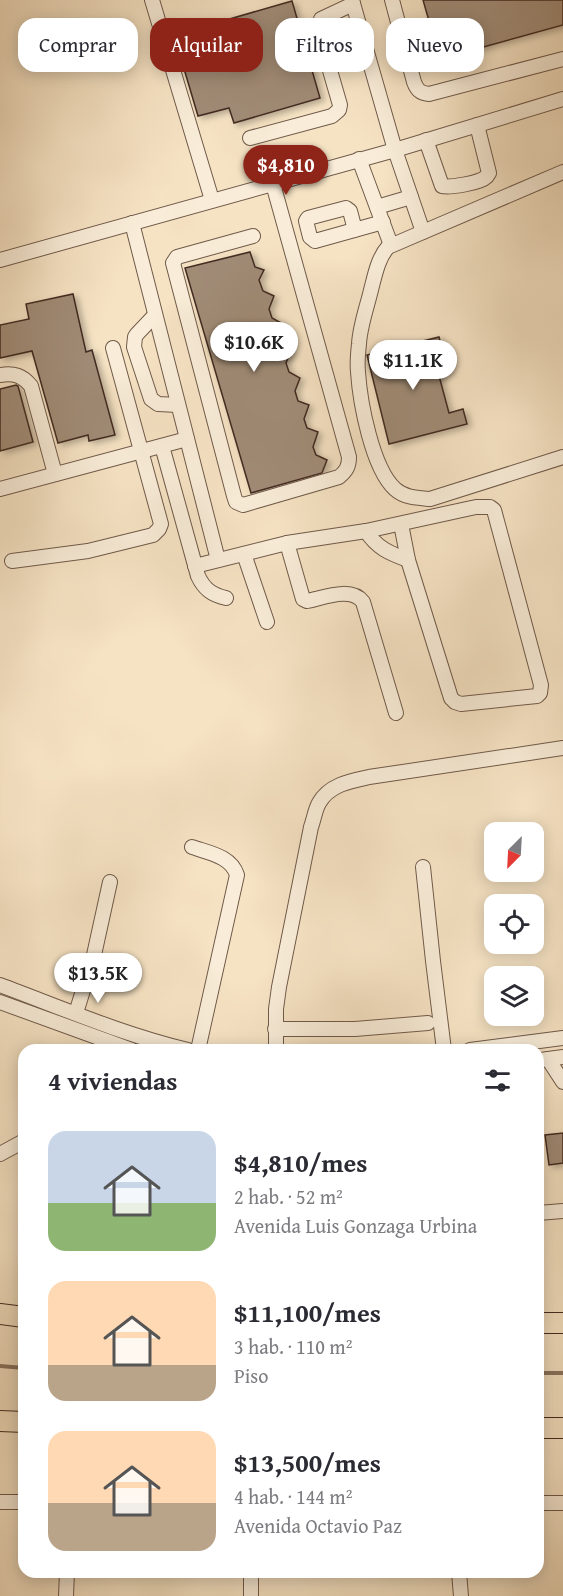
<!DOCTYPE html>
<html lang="es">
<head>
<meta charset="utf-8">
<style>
	:root { --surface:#fff; --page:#f2f2f3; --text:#2b2b33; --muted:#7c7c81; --accent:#8f2418 }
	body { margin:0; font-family:"Gentium Book Plus",serif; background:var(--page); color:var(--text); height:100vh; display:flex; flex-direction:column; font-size:22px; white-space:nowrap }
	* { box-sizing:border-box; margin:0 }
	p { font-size:20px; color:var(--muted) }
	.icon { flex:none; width:33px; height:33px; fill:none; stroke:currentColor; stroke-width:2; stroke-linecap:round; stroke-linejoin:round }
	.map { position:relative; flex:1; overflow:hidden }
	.details { position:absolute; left:18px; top:1044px; width:526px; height:534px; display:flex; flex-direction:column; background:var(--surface); border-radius:18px; box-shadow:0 3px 15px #0003 }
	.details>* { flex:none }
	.banner { position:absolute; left:18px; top:18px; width:528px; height:54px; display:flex; gap:12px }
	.needle { width:39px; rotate:204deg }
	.controls { position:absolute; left:484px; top:822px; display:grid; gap:12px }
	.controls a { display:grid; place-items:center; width:60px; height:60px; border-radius:12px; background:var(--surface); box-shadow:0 3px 15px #0003; font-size:30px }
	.price { position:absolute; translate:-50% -51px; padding:0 14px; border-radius:21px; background:#fff; color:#222; font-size:20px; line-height:39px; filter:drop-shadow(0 2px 3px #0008) }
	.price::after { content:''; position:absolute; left:50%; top:36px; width:18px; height:14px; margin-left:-9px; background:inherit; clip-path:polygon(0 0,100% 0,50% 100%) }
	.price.selected { background:var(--accent); color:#fff }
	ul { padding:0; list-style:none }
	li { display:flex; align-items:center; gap:18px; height:150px; padding:0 30px }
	li span { display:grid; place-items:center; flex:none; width:168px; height:120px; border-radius:18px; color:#555 }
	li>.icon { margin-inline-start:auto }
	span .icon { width:72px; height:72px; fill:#fffc; stroke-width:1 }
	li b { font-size:26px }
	h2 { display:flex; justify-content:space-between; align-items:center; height:72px; padding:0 30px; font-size:26px }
	.tag { padding:0 21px; border-radius:18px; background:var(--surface); box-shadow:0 3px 15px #0003; font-size:21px; line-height:54px }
	.tag.selected { background:var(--accent); color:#fff }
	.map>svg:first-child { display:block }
</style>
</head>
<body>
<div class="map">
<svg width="563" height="1596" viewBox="0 0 563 1596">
	<defs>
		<filter id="shadow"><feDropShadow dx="4" dy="2.5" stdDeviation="3" flood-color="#0004"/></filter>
	</defs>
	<rect width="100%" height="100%" fill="#f6e3c4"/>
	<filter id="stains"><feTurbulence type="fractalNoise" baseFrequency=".00333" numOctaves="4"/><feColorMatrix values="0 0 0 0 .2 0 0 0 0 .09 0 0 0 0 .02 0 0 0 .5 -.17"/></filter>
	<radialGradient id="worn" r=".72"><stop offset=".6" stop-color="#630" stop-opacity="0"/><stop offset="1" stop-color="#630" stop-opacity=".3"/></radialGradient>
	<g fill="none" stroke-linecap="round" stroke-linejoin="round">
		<!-- stream -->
		<g stroke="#8a7562" stroke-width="4">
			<path d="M0 1366 24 1368"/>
			<path d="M538 1373H563"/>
		</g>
	</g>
	<!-- building -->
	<g fill="#a08b76" stroke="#432c22" stroke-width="1.5" filter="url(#shadow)">
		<path d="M423 0H563V25L440 59Z"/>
		<path d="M292 1 320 98 234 123 229 108 198 116 174 35Z"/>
		<path d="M250 252 255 267 264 270 259 280 263 291 274 296 269 309 272 318 283 324 277 335 281 346 291 351 286 363 289 372 300 378 295 391 298 401 309 405 304 419 307 428 318 432 313 447 316 455 327 460 322 473 251 493 185 268Z"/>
		<path d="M73 294 86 352 92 350 115 435 89 441 88 435 58 443 32 351 0 358V325L29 319 26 304Z"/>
		<path d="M439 337 448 370 438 372 449 413 463 409 467 424 389 444 367 355Z"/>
		<path d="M16 385 18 386 33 442 0 451V389Z"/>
		<path d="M563 1133V1163L549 1165 545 1135Z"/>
	</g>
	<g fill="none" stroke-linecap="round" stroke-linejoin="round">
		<!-- minor casing -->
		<g stroke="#705a4a" stroke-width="16">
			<g id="minor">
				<path d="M152 0 212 200"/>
				<path d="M352 0 395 150 423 232"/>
				<path d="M392 0 414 82C417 90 420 93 429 94L563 59"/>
				<path d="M250 138 332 116 339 110 340 105 318 29 321 19 353 4"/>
				<path d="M426 140 442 186C449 188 480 183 486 177 488 176 488 174 489 173L477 125"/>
				<path d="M359 159 391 245"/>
				<path d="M563 172 388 247C378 258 375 275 371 290 367 307 360 326 359 344 358 353 357 363 358 372 360 402 372 468 395 489 405 498 418 498 430 499L563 457"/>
				<path d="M377 207 411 197"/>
				<path d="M132 223 218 560"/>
				<path d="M355 230 350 211 346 208 308 218 306 221 310 237 315 241 383 222"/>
				<path d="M253 236 177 257 173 263 234 496 236 502 243 505 339 477C346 471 349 467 349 457L273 184"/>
				<path d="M0 260 395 150 563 99"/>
				<path d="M155 315 137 334 135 337 134 347 151 399 158 404 178 405"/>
				<path d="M0 375C14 373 22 375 31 386L55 474"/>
				<path d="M162 446 198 576C204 589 212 595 226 598"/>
				<path d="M0 489 187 439"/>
				<path d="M366 531C377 548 389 553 408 560"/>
				<path d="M287 543 303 599 307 601C323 598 351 586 363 602L396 713"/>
				<path d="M244 554 267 622"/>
				<path d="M12 561 88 551 153 535 159 529 161 524 113 348"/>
				<path d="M195 566 287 543 366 531 476 507H490L494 510 541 685 540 693 537 696 461 704 455 702 451 698 408 560 401 524"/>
				<path d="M192 847C209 853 231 856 237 875L198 1050"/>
				<path d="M423 867 433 961 444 1050"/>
				<path d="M0 985C62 1008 124 1035 188 1050"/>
				<path d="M0 1002 132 1050"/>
				<path d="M76 1013 94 955 110 882"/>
				<path d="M275 1029H355L428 1023"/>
				<path d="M276 1050V1009L279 987 311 827C314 819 315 810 319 803 329 785 350 781 369 777L563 748"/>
				<path d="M470 1050 563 1038"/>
				<path d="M548 1059 563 1082"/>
				<path d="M541 1060 563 1057"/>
				<path d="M0 1154 24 1141"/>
				<path d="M538 1213 563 1211"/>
				<path d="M0 1502H24"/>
				<path d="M538 1503H563"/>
				<path d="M459 1572 461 1596"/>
				<path d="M66 1596 67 1572"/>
				<path d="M251 1596V1572"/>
			</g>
		</g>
		<!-- highway casing -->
		<g stroke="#432c22" stroke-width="22">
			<g id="highway">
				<path d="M0 1314 24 1317"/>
				<path d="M538 1323H563"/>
				<path d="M0 1421 24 1422"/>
				<path d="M538 1428H563"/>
			</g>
		</g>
		<!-- minor -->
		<use href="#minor" stroke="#f9edd9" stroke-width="14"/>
		<!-- highway -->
		<use href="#highway" stroke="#f6e3c4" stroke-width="20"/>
	</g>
	<rect width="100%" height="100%" filter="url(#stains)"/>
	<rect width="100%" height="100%" fill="url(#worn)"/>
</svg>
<div class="controls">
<a><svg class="needle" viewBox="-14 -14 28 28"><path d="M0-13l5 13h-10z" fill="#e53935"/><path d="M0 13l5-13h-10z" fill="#7c7c81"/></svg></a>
<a><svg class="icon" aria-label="locate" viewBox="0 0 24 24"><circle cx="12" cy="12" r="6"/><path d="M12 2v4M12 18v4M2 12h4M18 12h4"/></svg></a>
<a><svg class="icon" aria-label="layers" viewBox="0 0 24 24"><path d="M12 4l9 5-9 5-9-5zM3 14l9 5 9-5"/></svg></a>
</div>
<b class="price selected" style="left:286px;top:196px">$4,810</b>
<b class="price" style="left:254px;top:373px">$10.6K</b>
<b class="price" style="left:413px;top:391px">$11.1K</b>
<b class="price" style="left:98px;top:1004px">$13.5K</b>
<div class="banner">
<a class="tag">Comprar</a>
<a class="tag selected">Alquilar</a>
<a class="tag">Filtros</a>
<a class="tag">Nuevo</a>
</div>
<section class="details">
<h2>4 viviendas<svg class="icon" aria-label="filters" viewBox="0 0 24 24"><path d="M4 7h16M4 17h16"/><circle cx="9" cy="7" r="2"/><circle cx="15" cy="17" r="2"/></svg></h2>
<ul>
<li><span style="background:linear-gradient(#c9d6e8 60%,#8fb573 0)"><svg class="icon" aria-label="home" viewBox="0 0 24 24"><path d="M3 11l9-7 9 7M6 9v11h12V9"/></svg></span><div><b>$4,810/mes</b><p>2 hab. · 52 m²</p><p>Avenida Luis Gonzaga Urbina</p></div></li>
<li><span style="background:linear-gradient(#ffd9b3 70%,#b9a48a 0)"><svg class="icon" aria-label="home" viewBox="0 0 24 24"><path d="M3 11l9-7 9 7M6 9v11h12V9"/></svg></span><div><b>$11,100/mes</b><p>3 hab. · 110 m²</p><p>Piso</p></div></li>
<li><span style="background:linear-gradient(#ffd9b3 60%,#b9a48a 0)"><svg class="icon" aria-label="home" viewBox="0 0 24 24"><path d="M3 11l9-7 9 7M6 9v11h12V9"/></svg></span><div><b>$13,500/mes</b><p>4 hab. · 144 m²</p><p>Avenida Octavio Paz</p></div></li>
</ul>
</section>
</div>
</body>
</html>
